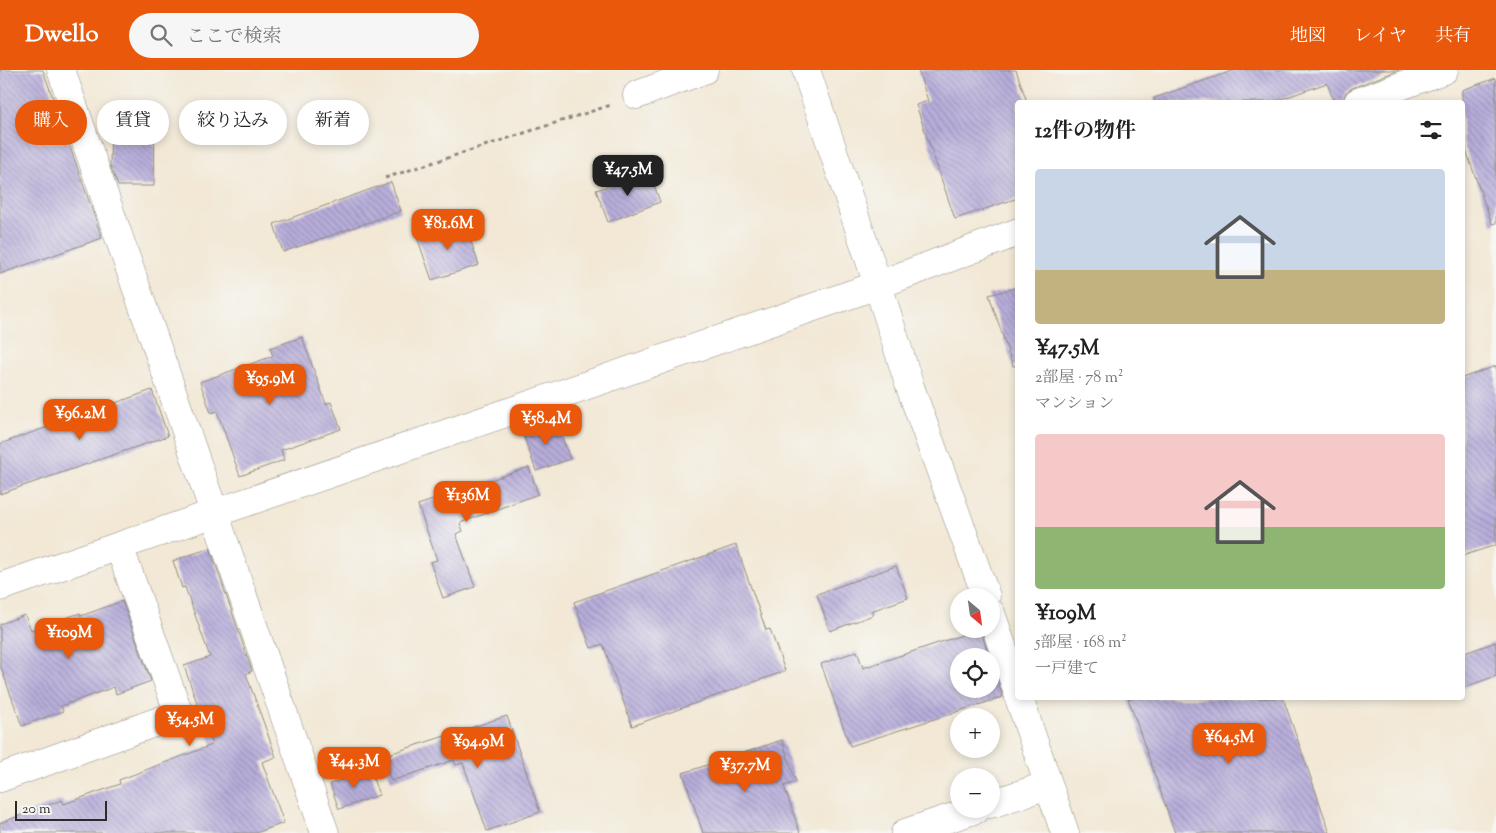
<!DOCTYPE html>
<html lang="ja">
<head>
<meta charset="utf-8">
<style>
	:root { --surface:#fff; --page:#f6f6f6; --text:#222; --muted:#767676; --accent:#ea580c }
	body { margin:0; font-family:"Sorts Mill Goudy","Noto Serif JP",serif; background:var(--page); color:var(--text); height:100vh; display:flex; flex-direction:column; font-size:19px; white-space:nowrap }
	* { box-sizing:border-box; margin:0 }
	p { font-size:16px; color:var(--muted) }
	.icon { flex:none; width:28px; height:28px; fill:none; stroke:currentColor; stroke-width:2; stroke-linecap:round; stroke-linejoin:round }
	.map { position:relative; flex:1; overflow:hidden }
	.details { position:absolute; left:1015px; top:30px; width:450px; height:600px; display:flex; flex-direction:column; background:var(--surface); border-radius:5px; box-shadow:0 2px 8px #0003 }
	.details>* { flex:none }
	.top-card { position:absolute; left:15px; top:30px; width:475px; height:45px; display:flex; gap:10px }
	.needle { width:32px; rotate:151deg }
	.buttons { position:absolute; left:950px; top:518px; display:grid; gap:10px }
	.buttons a { display:grid; place-items:center; width:50px; height:50px; border-radius:50%; background:var(--surface); box-shadow:0 2px 8px #0003; font-size:25px }
	.scale { position:absolute; left:15px; bottom:12px; width:92px; box-sizing:border-box; padding-left:5px; border:2px solid #2b2b2b; border-top:0; font-size:14px; line-height:18px; white-space:nowrap; color:#2b2b2b; -webkit-text-stroke:4px #f6f6f2; paint-order:stroke }
	.price { position:absolute; translate:-50% -42px; padding:0 11px; border-radius:10px; background:var(--accent); color:#fff; font-size:16px; line-height:32px; filter:drop-shadow(0 1px 2px #0008) }
	.price::after { content:''; position:absolute; left:50%; top:30px; width:15px; height:11px; margin-left:-8px; background:inherit; clip-path:polygon(0 0,100% 0,50% 100%) }
	.price.on { background:#222; color:#fff }
	ul { padding:0; list-style:none }
	li { display:grid; align-content:center; gap:10px; height:265px; padding:0 20px }
	li span { display:grid; place-items:center; height:155px; border-radius:5px; color:#555 }
	li>.icon { margin-inline-start:auto }
	span .icon { width:90px; height:90px; fill:#fffc; stroke-width:1 }
	li b { font-size:21px }
	h2 { display:flex; justify-content:space-between; align-items:center; height:60px; padding:0 20px; font-size:21px }
	.chip { padding:0 18px; border-radius:22px; background:var(--surface); box-shadow:0 2px 8px #0003; font-size:18px; line-height:45px }
	.chip.on { background:var(--accent); color:#fff }
	header { display:flex; align-items:center; gap:30px; box-sizing:border-box; height:70px; padding:0 25px; background:var(--accent); color:#fff }
	header strong { font-size:24px }
	nav { display:flex; gap:28px; margin-inline-start:auto; font-size:18px }
	.search { width:350px; height:45px; background:var(--page); display:flex; align-items:center; gap:12px; box-sizing:border-box; padding:0 18px; border-radius:28px; color:var(--muted); font-size:19px }
	.map>svg:first-child { display:block }
</style>
</head>
<body>
<header>
<strong>Dwello</strong>
<div class="search"><svg class="icon" aria-label="search" viewBox="0 0 24 24"><circle cx="10" cy="10" r="6"/><path d="M15 15l6 6"/></svg>ここで検索</div>
<nav><a>地図</a><a>レイヤ</a><a>共有</a></nav>
</header>
<div class="map">
<svg width="1496" height="763" viewBox="0 0 1496 763">
	<defs>
		<pattern id="building-back-hatch" width="6" height="6" patternUnits="userSpaceOnUse" patternTransform="scale(1.25)"><rect width="6" height="6" fill="#b8aedb"/><path d="M-1 5l2 2M0 0l6 6M5-1l2 2" fill="none" stroke="#968eb2"/></pattern>
	</defs>
	<rect width="100%" height="100%" fill="#f6f6f2"/>
	<filter id="ink" filterUnits="userSpaceOnUse"><feTurbulence type="fractalNoise" baseFrequency=".02" numOctaves="2"/><feDisplacementMap in="SourceGraphic" scale="10" xChannelSelector="R" yChannelSelector="G"/><feConvolveMatrix kernelMatrix="1 2 1 2 8 2 1 2 1" color-interpolation-filters="sRGB"/></filter>
	<filter id="wash" filterUnits="userSpaceOnUse"><feTurbulence type="fractalNoise" baseFrequency=".0096" numOctaves="4" result="noise"/><feDisplacementMap in="SourceGraphic" scale="20" xChannelSelector="R" yChannelSelector="G"/><feGaussianBlur stdDeviation="1.12" result="paint"/><feColorMatrix in="noise" values="0 0 0 0 0 0 0 0 0 0 0 0 0 0 0 0 0 1.4 0 .05"/><feComposite in="paint" operator="in"/></filter>
	<g filter="url(#wash)">
		<rect width="100%" height="100%" fill="#f2e8d5"/>
		<g id="blocks">
			<!-- building -->
			<g fill="url(#building-back-hatch)">
				<path d="M0 0H43L102 168 0 204Z"/>
				<path d="M918 0H1016L1027 32H1018V128L955 149 916 35 928 31Z"/>
				<path d="M1235 0H1399L1352 18 1346 22 1342 32H1334L1327 13 1273 32H1155L1154 28Z"/>
				<path d="M1496 8V153L1492 154 1462 69V20Z"/>
				<path d="M118 44 155 45 154 116H118L110 95 111 51Z"/>
				<path d="M650 103 660 132 608 152 596 120Z"/>
				<path d="M391 112 401 141 283 182 274 154Z"/>
				<path d="M464 151 479 195 432 210 417 167Z"/>
				<path d="M1018 217V295L1013 296 989 225Z"/>
				<path d="M302 267 326 334 331 332 341 359 281 380 284 390 240 406 217 341 211 343 200 312 273 286 270 278Z"/>
				<path d="M1496 296V475L1462 486V308Z"/>
				<path d="M152 320 168 366 0 424V374Z"/>
				<path d="M556 351 570 389 536 401 523 364Z"/>
				<path d="M529 397 538 424 460 453 463 461 456 464 475 517 443 528 430 492 437 490 418 435Z"/>
				<path d="M736 475 766 560 770 559 785 601 632 656 603 574 591 578 574 532Z"/>
				<path d="M210 478 252 601 246 604 276 687 262 692 284 753 256 763H0V753L62 730 64 734 120 714 119 710 212 675 184 596 210 587 185 517 182 518 173 491Z"/>
				<path d="M896 496 908 528 871 541 873 545 830 561 817 524Z"/>
				<path d="M122 531 151 611 116 624 114 617 61 636 63 641 22 656 0 595V554L25 545 31 560 80 543 81 546Z"/>
				<path d="M980 559 989 586H959V619H991V593L1003 627 850 676 821 594 857 581 863 598Z"/>
				<path d="M1496 572V606L1462 618V584Z"/>
				<path d="M1128 628H1283L1330 763H1175Z"/>
				<path d="M507 646 540 742 487 761 463 693 456 695 454 690 391 711 383 686Z"/>
				<path d="M782 670 796 712 784 716 800 763H703L683 703Z"/>
				<path d="M370 700 379 725 339 739 330 714Z"/>
			</g>
		</g>
	</g>
	<g filter="url(#ink)">
		<use href="#blocks" fill-opacity="0" stroke="#8e8a80" stroke-width="1"/>
		<g fill="none" stroke-linecap="round" stroke-linejoin="round">
			<!-- minor casing -->
			<g stroke="#8e8a80" stroke-width="29">
				<g id="minor">
					<path d="M61 0 325 763"/>
					<path d="M637 25 704 0"/>
					<path d="M1358 32 1444 0"/>
					<path d="M0 517 878 215 806 0"/>
					<path d="M986 526 909 314 878 215 1018 162"/>
					<path d="M991 543 1018 623"/>
					<path d="M1019 628 1065 763"/>
					<path d="M0 708 179 644 119 476"/>
					<path d="M991 734 1048 715"/>
					<path d="M905 763 977 739"/>
				</g>
			</g>
			<!-- path -->
			<path stroke="#8e8a80" stroke-width="3" stroke-dasharray="4 4" stroke-linecap="butt" d="M385 108 611 35"/>
			<!-- minor -->
			<use href="#minor" stroke="#fff" stroke-width="28"/>
		</g>
	</g>
</svg>
<div class="buttons">
<a><svg class="needle" viewBox="-14 -14 28 28"><path d="M0-13l5 13h-10z" fill="#e53935"/><path d="M0 13l5-13h-10z" fill="#767676"/></svg></a>
<a><svg class="icon" aria-label="locate" viewBox="0 0 24 24"><circle cx="12" cy="12" r="6"/><path d="M12 2v4M12 18v4M2 12h4M18 12h4"/></svg></a>
<a>+</a>
<a>−</a>
</div>
<div class="scale">20 m</div>
<b class="price on" style="left:628px;top:127px">¥47.5M</b>
<b class="price" style="left:448px;top:181px">¥81.6M</b>
<b class="price" style="left:270px;top:336px">¥95.9M</b>
<b class="price" style="left:80px;top:371px">¥96.2M</b>
<b class="price" style="left:546px;top:376px">¥58.4M</b>
<b class="price" style="left:467px;top:453px">¥136M</b>
<b class="price" style="left:69px;top:590px">¥109M</b>
<b class="price" style="left:190px;top:677px">¥54.5M</b>
<b class="price" style="left:1229px;top:695px">¥64.5M</b>
<b class="price" style="left:478px;top:699px">¥94.9M</b>
<b class="price" style="left:354px;top:719px">¥44.3M</b>
<b class="price" style="left:745px;top:723px">¥37.7M</b>
<div class="top-card">
<a class="chip on">購入</a>
<a class="chip">賃貸</a>
<a class="chip">絞り込み</a>
<a class="chip">新着</a>
</div>
<section class="details">
<h2>12件の物件<svg class="icon" aria-label="filters" viewBox="0 0 24 24"><path d="M4 7h16M4 17h16"/><circle cx="9" cy="7" r="2"/><circle cx="15" cy="17" r="2"/></svg></h2>
<ul>
<li><span style="background:linear-gradient(#c9d6e8 65%,#c2b280 0)"><svg class="icon" aria-label="home" viewBox="0 0 24 24"><path d="M3 11l9-7 9 7M6 9v11h12V9"/></svg></span><div><b>¥47.5M</b><p>2部屋 · 78 m²</p><p>マンション</p></div></li>
<li><span style="background:linear-gradient(#f6c9c9 60%,#8fb573 0)"><svg class="icon" aria-label="home" viewBox="0 0 24 24"><path d="M3 11l9-7 9 7M6 9v11h12V9"/></svg></span><div><b>¥109M</b><p>5部屋 · 168 m²</p><p>一戸建て</p></div></li>
</ul>
</section>
</div>
</body>
</html>
